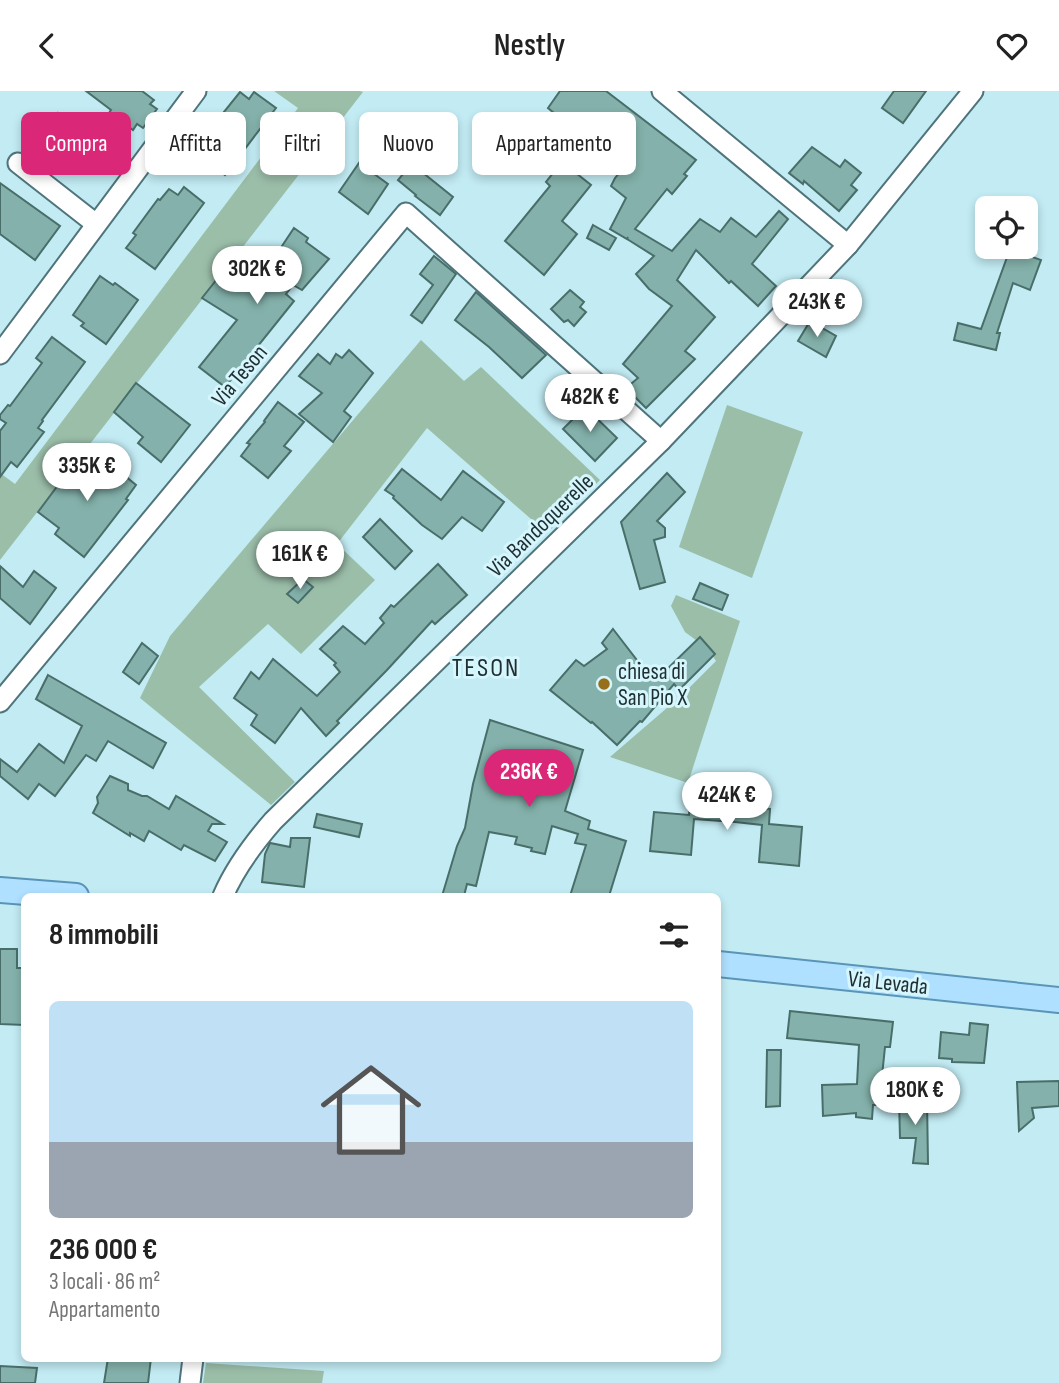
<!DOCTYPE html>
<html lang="it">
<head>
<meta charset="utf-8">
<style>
	:root { --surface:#fff; --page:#f2f2f2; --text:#222; --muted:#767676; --accent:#db2777 }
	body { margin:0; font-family:"Sofia Sans Condensed",sans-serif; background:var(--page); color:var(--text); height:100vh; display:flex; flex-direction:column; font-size:26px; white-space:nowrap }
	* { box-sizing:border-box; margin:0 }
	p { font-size:23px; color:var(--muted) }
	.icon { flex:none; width:38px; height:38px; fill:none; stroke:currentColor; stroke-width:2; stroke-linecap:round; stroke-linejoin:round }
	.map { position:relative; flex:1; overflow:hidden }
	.side { position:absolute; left:21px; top:802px; width:700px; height:469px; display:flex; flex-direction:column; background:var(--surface); border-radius:10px; box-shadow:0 4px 10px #0003 }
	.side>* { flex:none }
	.banner { position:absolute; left:21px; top:21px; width:700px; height:63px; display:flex; gap:14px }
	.controls { position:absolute; left:975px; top:105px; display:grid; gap:14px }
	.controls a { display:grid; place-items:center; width:63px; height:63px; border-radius:10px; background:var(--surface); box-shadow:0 4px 10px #0003; font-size:35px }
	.price { position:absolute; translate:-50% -60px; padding:0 16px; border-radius:24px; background:#fff; color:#222; font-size:23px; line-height:46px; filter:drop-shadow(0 2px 4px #0008) }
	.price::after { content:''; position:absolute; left:50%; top:42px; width:21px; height:16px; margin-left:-10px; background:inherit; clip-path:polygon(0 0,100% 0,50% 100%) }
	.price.current { background:var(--accent); color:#fff }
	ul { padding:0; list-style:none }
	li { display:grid; align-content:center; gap:14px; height:371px; padding:0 28px }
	li span { display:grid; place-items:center; height:217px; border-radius:10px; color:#555 }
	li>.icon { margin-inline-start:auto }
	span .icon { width:126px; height:126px; fill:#fffc; stroke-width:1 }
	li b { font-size:30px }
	h2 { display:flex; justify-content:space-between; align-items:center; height:84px; padding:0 28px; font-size:30px }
	.tag { padding:0 24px; border-radius:10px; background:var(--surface); box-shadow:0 4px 10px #0003; font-size:24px; line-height:63px }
	.tag.current { background:var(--accent); color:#fff }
	header { display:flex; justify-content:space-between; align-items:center; height:91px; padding:0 28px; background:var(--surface); font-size:32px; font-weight:600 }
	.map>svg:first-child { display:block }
</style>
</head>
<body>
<header><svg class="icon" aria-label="back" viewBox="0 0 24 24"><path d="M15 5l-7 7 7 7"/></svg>Nestly<svg class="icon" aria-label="heart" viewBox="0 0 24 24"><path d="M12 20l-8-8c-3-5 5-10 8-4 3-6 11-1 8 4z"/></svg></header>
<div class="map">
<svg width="1059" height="1292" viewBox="0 0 1059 1292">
	<rect width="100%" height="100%" fill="#c2ebf3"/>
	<!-- green -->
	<g fill="#9bbea9">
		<path d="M274 0H360L363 1 0 469V382L15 393 298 17Z"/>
		<path d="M421 249 464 290 481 276 600 389 547 442 427 337 337 453 375 489 301 563 268 533 199 596 295 691 271 714 140 607 170 545Z"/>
		<path d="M727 314 803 341 752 487 679 456Z"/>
		<path d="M676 504 740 530 688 692 610 666 682 604 716 570 708 558 685 541 671 515Z"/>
		<path d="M206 1272 324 1280 322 1292H203Z"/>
	</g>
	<!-- building -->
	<g fill="#84b1ab" stroke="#496e69" stroke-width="2">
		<path d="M86 0H142L154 9 150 13 157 18 143 37 137 33 133 39 109 22 111 19Z"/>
		<path d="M560 0H606L696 69 684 83 687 85 672 103 667 98 635 138 672 160 700 128 720 141 731 127 756 146 779 120 788 128 752 173 776 195 758 215 731 190 729 192 696 159 677 189 715 226 685 260 695 268 646 317 626 297 638 287 623 273 672 215 649 198 636 183 654 165 627 148 628 146 627 148 610 138 626 107 611 95 615 87 625 75 622 73 634 47 631 45 613 67 584 47 548 17Z"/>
		<path d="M894 0H926L903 32 882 17Z"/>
		<path d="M240 1 249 8 254 1 276 17 225 84 196 61 205 49 203 47Z"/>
		<path d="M58 22 85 42 87 40 114 59 103 75 92 67 89 71 88 70 81 79 67 69 68 67 40 47Z"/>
		<path d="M413 47 426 55 431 48 439 54 422 81 453 106 440 124 415 105 416 104 398 89 417 66 406 58Z"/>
		<path d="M812 56 840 76 845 69 861 82 851 94 857 99 839 120 804 90 803 93 789 82Z"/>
		<path d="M562 71 591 94 562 130 577 143 544 184 505 150 550 95 546 91Z"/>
		<path d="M359 72 388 93 368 123 339 101Z"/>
		<path d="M0 92 60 135 35 169 0 143Z"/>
		<path d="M184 96 204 112 155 178 126 157 136 144 133 142 158 108 160 109 169 98 178 104Z"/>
		<path d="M593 134 616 147 609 159 587 147Z"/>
		<path d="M294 137 308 147 306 151 329 168 302 199 293 194 286 203 294 210 225 296 199 276 237 229 202 207 225 178 252 196 260 185 272 194 289 165 280 158Z"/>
		<path d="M1010 158 1041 169 1030 199 1013 192 997 242H1000L996 259 954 249 958 232 981 238Z"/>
		<path d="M434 165 456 183 422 232 411 224 433 194 420 183Z"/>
		<path d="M100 185 113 194 115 192 138 209 106 253 81 235 84 232 73 224Z"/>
		<path d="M570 199 584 211 580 216 586 221 574 235 568 229 564 231 551 218Z"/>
		<path d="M476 201 546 264 522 287 489 256 455 229Z"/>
		<path d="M810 230 836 245 826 266 798 250Z"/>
		<path d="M52 246 85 271 42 329 43 330 38 337 44 341 17 376 11 371 0 386V340L6 332 0 328V324L8 314 10 315 42 272 36 267Z"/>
		<path d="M349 259 373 282 344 320 351 326 333 351 299 323 322 302 299 285 318 263 330 273 336 263 342 267Z"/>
		<path d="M136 292 190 334 161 371 138 352 143 346 114 321Z"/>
		<path d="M278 311 304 331 284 355 291 360 268 387 241 365 250 353 247 352 265 331 264 330Z"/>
		<path d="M585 316 617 347 595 370 563 338Z"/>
		<path d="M79 366 99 379 107 370 136 394 126 408 128 409 84 466 55 443 59 437 38 421Z"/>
		<path d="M402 378 441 409 463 380 504 411 482 440 462 426 442 448 422 434 393 407 394 405 385 399Z"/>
		<path d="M667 382 685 401 657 430 665 437V446L654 449 665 491 640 498 621 431Z"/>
		<path d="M380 428 412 460 395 478 363 446Z"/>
		<path d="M438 473 467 504 435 533 432 530 387 579 337 630 339 632 326 645 301 617 275 652 251 634 257 624 234 607 251 581 259 588 273 568 317 605 340 581 334 574 336 572 320 558 343 535 365 553 384 532 380 527 391 514 394 516Z"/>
		<path d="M0 475 23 496 34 480 56 497 30 533 0 507Z"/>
		<path d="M303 488 313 496 298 512 287 503Z"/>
		<path d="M700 492 728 504 722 519 693 508Z"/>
		<path d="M613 538 640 573 657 588 700 546 715 563 679 599 674 593 642 631 640 630 617 654 592 631 591 632 550 599 576 569 584 575 607 558 602 552Z"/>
		<path d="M142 552 158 565 139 593 123 581Z"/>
		<path d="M48 584 166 652 153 677 108 650 96 670 86 664 55 705 39 693 28 708 0 685V668L17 681 39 653 64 672 82 635 36 608Z"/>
		<path d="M490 629 583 659 565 720 590 730 588 738 626 750 609 805H570L586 754 575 752 578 743 552 735 545 763 531 760 532 757 515 753 517 746 489 741 476 795 467 793 464 805H442L457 755 465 737 473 693Z"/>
		<path d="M110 685 128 693V699L142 705H147L169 718 176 705 223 733H212L208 740 227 751 215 770 184 754 181 759 149 740 144 750 130 742V745L93 722 98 712 97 706Z"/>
		<path d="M690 711 770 718 769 733 802 736 799 775 759 771 762 734 735 731 694 728 691 764 650 760 654 721 689 724Z"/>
		<path d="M317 723 362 733 359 746 314 736Z"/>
		<path d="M291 747H310L304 796 262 791 265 763 270 752 290 756Z"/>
		<path d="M0 858H17V877H24V934L0 933Z"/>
		<path d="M790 920 893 931 890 956H885L879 1014H873L872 1028 856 1026V1022L823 1025 822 994 857 993 859 954 787 947Z"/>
		<path d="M970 932 988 934 984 972 952 971V968L939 967 941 941 969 944Z"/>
		<path d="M767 959H781L780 1015 766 1016Z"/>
		<path d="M1059 990V1015L1032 1017 1034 1027 1019 1040 1017 991Z"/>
		<path d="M899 1008 927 1009 928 1073 913 1072 916 1047H900Z"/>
		<path d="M108 1267H151L148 1292H104Z"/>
		<path d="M0 1275 37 1277 35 1292H0Z"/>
	</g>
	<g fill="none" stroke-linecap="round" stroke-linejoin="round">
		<!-- minor casing -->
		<g stroke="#4f747b" stroke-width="23">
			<g id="minor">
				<path d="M662 0 848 154"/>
				<path d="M18 72 96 133"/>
				<path d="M0 263 196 0"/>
				<path d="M0 611 406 122 661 350"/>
				<path d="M223 805C235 777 253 753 273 730L661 350 848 154 973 0"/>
				<path d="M190 1292 193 1267"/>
			</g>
		</g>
		<!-- major casing -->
		<g stroke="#5a94b7" stroke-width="28">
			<g id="major">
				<path d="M0 799 76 805"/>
				<path d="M718 873 1059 909"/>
			</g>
		</g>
		<!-- minor -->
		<use href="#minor" stroke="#fff" stroke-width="19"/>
		<!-- major -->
		<use href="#major" stroke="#afe0ff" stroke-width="24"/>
	</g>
	<!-- markers -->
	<circle fill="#986e1b" stroke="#d6f6fd" stroke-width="2.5" cx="604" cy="593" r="7"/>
	<g text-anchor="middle" stroke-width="6" stroke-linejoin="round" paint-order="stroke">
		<!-- street labels -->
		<g font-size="23" fill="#1f2e31" stroke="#d6f6fd">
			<text transform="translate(239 284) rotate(-50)" y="8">Via Teson</text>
			<text transform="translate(540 434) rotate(-44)" y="8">Via Bandoquerelle</text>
			<text transform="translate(888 891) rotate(6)" y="8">Via Levada</text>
		</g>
		<!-- poi labels -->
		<g font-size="23" fill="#1f2e31" stroke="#d6f6fd" text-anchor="start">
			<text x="618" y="588">chiesa di<tspan x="618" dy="26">San Pio X</tspan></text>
		</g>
		<!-- quarter labels -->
		<g font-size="26" letter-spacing="2" fill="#1f2e31" stroke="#d6f6fd">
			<text x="486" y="585">TESON</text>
		</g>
	</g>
</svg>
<div class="controls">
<a><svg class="icon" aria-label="locate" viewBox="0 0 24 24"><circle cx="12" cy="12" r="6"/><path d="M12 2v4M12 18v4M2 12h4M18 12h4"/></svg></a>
</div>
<b class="price" style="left:257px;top:215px">302K €</b>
<b class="price" style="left:817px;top:248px">243K €</b>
<b class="price" style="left:590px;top:343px">482K €</b>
<b class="price" style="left:87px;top:412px">335K €</b>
<b class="price" style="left:300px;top:500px">161K €</b>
<b class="price current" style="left:529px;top:718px">236K €</b>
<b class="price" style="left:727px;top:741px">424K €</b>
<b class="price" style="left:915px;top:1036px">180K €</b>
<div class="banner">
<a class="tag current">Compra</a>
<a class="tag">Affitta</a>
<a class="tag">Filtri</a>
<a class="tag">Nuovo</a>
<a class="tag">Appartamento</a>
</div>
<section class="side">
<h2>8 immobili<svg class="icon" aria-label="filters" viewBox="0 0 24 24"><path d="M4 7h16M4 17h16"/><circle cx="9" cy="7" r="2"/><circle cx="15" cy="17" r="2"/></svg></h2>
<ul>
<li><span style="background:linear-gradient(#bfe0f5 65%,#9aa5b1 0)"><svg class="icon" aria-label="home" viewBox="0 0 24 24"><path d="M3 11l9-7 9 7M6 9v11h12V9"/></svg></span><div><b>236 000 €</b><p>3 locali · 86 m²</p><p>Appartamento</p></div></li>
</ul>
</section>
</div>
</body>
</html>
